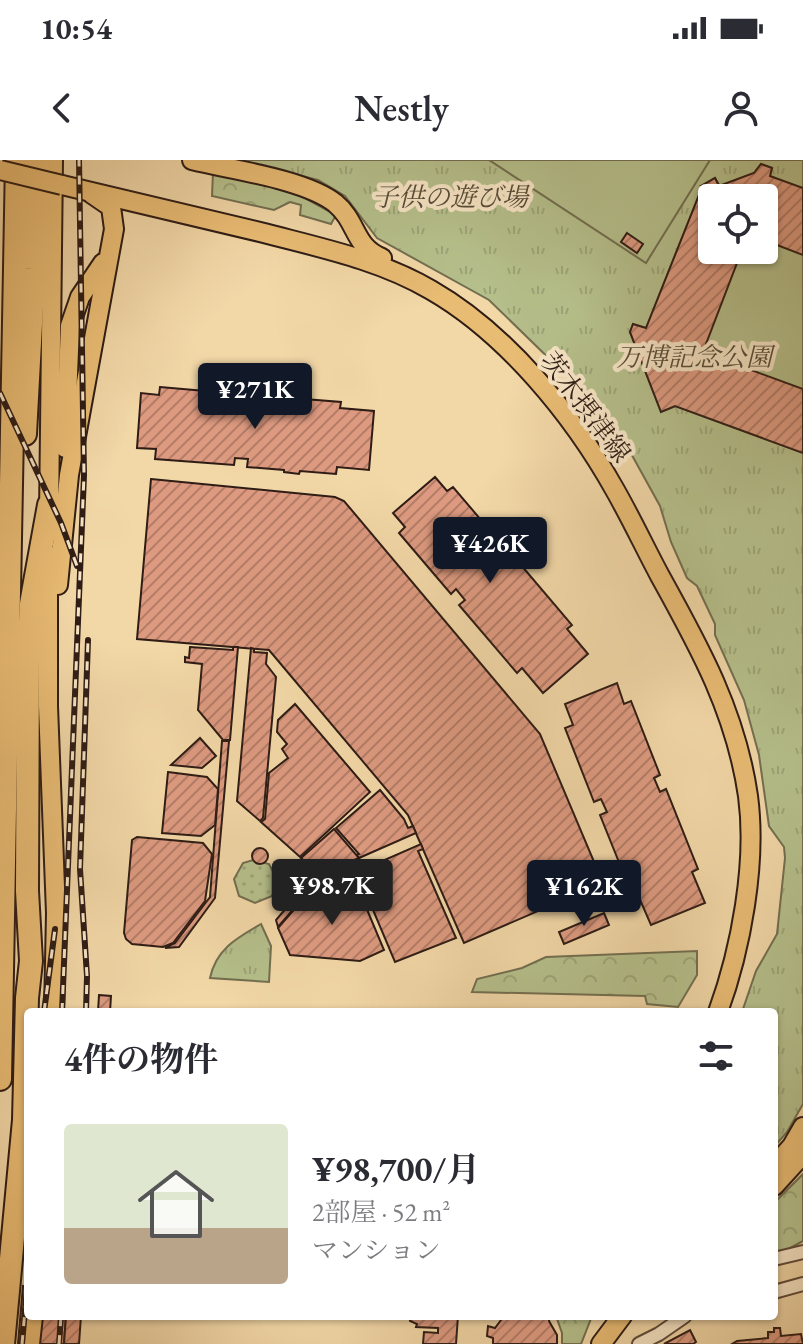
<!DOCTYPE html>
<html lang="ja">
<head>
<meta charset="utf-8">
<style>
	:root { --surface:#fff; --page:#f2f2f3; --text:#2b2b33; --muted:#7c7c81; --line:#e1e1e2; --accent:#111827 }
	body { margin:0; font-family:"EB Garamond","Noto Serif JP",serif; background:var(--page); color:var(--text); height:100vh; display:flex; flex-direction:column; font-size:30px; white-space:nowrap }
	* { box-sizing:border-box; margin:0 }
	p { font-size:26px; color:var(--muted) }
	.icon { flex:none; width:44px; height:44px; fill:none; stroke:currentColor; stroke-width:2; stroke-linecap:round; stroke-linejoin:round }
	.map { position:relative; flex:1; overflow:hidden }
	.details { position:absolute; left:24px; top:848px; width:754px; height:312px; display:flex; flex-direction:column; background:var(--surface); border-radius:8px; box-shadow:0 2px 6px #0004 }
	.details>* { flex:none }
	.fabs { position:absolute; left:698px; top:24px; display:grid; gap:16px }
	.fabs a { display:grid; place-items:center; width:80px; height:80px; border-radius:8px; background:var(--surface); box-shadow:0 2px 6px #0004; font-size:40px }
	.price { position:absolute; translate:-50% -68px; padding:0 18px; border-radius:8px; background:var(--accent); color:#fff; font-size:26px; line-height:52px; filter:drop-shadow(0 2px 4px #0008) }
	.price::after { content:''; position:absolute; left:50%; top:48px; width:24px; height:18px; margin-left:-12px; background:inherit; clip-path:polygon(0 0,100% 0,50% 100%) }
	.price.selected { background:#222; color:#fff }
	ul { padding:0; list-style:none }
	li { display:flex; align-items:center; gap:24px; height:200px; padding:0 40px }
	li+li { border-top:2px solid var(--line) }
	li span { display:grid; place-items:center; flex:none; width:224px; height:160px; border-radius:8px; color:#555 }
	li>.icon { margin-inline-start:auto }
	span .icon { width:96px; height:96px; fill:#fffc; stroke-width:1 }
	li b { font-size:34px }
	h2 { display:flex; justify-content:space-between; align-items:center; height:96px; padding:0 40px; font-size:34px }
	.status { display:flex; justify-content:space-between; align-items:center; height:56px; padding:0 40px; background:var(--surface); direction:ltr }
	.status svg { height:22px; fill:currentColor }
	header { display:flex; justify-content:space-between; align-items:center; height:104px; padding:0 40px; background:var(--surface); font-size:36px; font-weight:600 }
	.map>svg:first-child { display:block }
</style>
</head>
<body>
<div class="status"><b>10:54</b><svg viewBox="0 0 49 12"><path d="M0 12V9h3v3zM5 12V6h3v6zM10 12V3h3v9zM15 12V0h3v12zM26 1h20v11H26zM47 4h2v5h-2z"/></svg></div>
<header><svg class="icon" aria-label="back" viewBox="0 0 24 24"><path d="M15 5l-7 7 7 7"/></svg>Nestly<svg class="icon" aria-label="person" viewBox="0 0 24 24"><circle cx="12" cy="8" r="4"/><path d="M4 21q1-7 8-7t8 7"/></svg></header>
<div class="map">
<svg width="803" height="1184" viewBox="0 0 803 1184">
	<defs>
		<pattern id="grass-dots" width="8" height="8" patternUnits="userSpaceOnUse" patternTransform="scale(2)"><rect width="8" height="8" fill="#b5bf8b"/><path d="M2 2h.1M6 6h.1" fill="none" stroke="#9ca477" stroke-width="1.8" stroke-linecap="round"/></pattern>
		<pattern id="forest-crowns" width="20" height="18" patternUnits="userSpaceOnUse" patternTransform="scale(2)"><rect width="20" height="18" fill="#b5bf8b"/><path d="M2 6a3 3 0 1 1 6 0M12 15a3 3 0 1 1 6 0" fill="none" stroke="#9ca477"/></pattern>
		<pattern id="park-tufts" width="24" height="20" patternUnits="userSpaceOnUse" patternTransform="scale(2)"><rect width="24" height="20" fill="#b5bf8b"/><path d="M3 7l-1-3M5 7V3M7 7l1-3M15 17l-1-3M17 17v-4M19 17l1-3" fill="none" stroke="#9ca477"/></pattern>
		<pattern id="building-hatch" width="6" height="6" patternUnits="userSpaceOnUse" patternTransform="scale(2)"><rect width="6" height="6" fill="#dd9a80"/><path d="M-1 1l2-2M0 6l6-6M5 7l2-2" fill="none" stroke="#b47d68"/></pattern>
	</defs>
	<rect width="100%" height="100%" fill="#f2d7a7"/>
	<filter id="stains"><feTurbulence type="fractalNoise" baseFrequency=".0025" numOctaves="4"/><feColorMatrix values="0 0 0 0 .2 0 0 0 0 .09 0 0 0 0 .02 0 0 0 .5 -.17"/></filter>
	<radialGradient id="worn" r=".72"><stop offset=".6" stop-color="#630" stop-opacity="0"/><stop offset="1" stop-color="#630" stop-opacity=".3"/></radialGradient>
	<!-- grass -->
	<path fill="url(#grass-dots)" stroke="#726e50" stroke-width="2" d="M253 700 269 704 277 719 272 736 255 743 239 736 234 719 243 703Z"/>
	<!-- forest -->
	<g fill="url(#forest-crowns)" stroke="#726e50" stroke-width="2">
		<path d="M213 12 292 31 336 55 331 64 300 55 301 45 290 42 274 50 212 36Z"/>
		<path d="M697 791V815L678 847 647 844 645 836 472 832 477 819 522 808 546 797Z"/>
		<path d="M803 1014V1081L774 1097V1043Z"/>
		<path d="M556 1156H592L581 1184H562V1173Z"/>
	</g>
	<!-- park -->
	<g fill="url(#park-tufts)" stroke="#726e50" stroke-width="2" fill-rule="evenodd">
		<path d="M239 0H803V944L787 972 774 987V852H742L756 811 777 774 785 698 784 687 769 666 759 595 744 540 715 475V464L697 426 687 418 671 382 660 346 623 279 601 260 566 215 489 140 377 78 345 36 318 20ZM712 38H764V90H712Z"/>
		<path d="M261 764 271 786 269 822 210 818C216 789 237 778 261 764Z"/>
	</g>
	<!-- pitch -->
	<g fill="#b5bf8b" stroke="#726e50" stroke-width="2" fill-rule="evenodd">
		<path d="M489 0H710L646 103Z"/>
		<path d="M761 4 772 8 770 16 803 32V293L676 246 661 252 630 172 633 164 646 168 699 35 703 34 704 28 701 26 715 18 720 26 754 13ZM712 38H764V90H712Z"/>
	</g>
	<!-- building -->
	<g fill="url(#building-hatch)" stroke="#2e1c15" stroke-width="2">
		<path d="M761 4 772 8 770 16 803 28V95L764 80V38H712V90H742L706 184 710 195 803 229V293L675 246 661 252 630 172 633 164 646 168 699 35 703 34 704 28 701 26 715 18 719 26 754 13Z"/>
		<path d="M627 73 643 84 637 93 621 82Z"/>
		<path d="M160 227 239 234V241H246L253 242V235L341 242 340 248 374 251 369 310 337 307 336 314 300 311 299 314 284 312V310L247 307 248 299 235 298 234 305 155 299 156 289 137 288 141 233 159 235Z"/>
		<path d="M435 317 447 331 453 327 504 387 499 391 509 403 515 398 572 465 567 469 588 494 543 533 522 508 517 513 459 445 465 440 456 429 451 434 399 373 405 367 393 353Z"/>
		<path d="M151 319 335 337 344 341 540 574 603 723 464 783 408 655 269 490 137 479Z"/>
		<path d="M190 487 233 490V487H238L230 580H223L198 550 202 504 185 502V497L189 498Z"/>
		<path d="M251 488 254 489V492L267 493 266 504 276 517 263 658 260 661 237 641Z"/>
		<path d="M617 523 624 544 631 541 660 615 654 618 660 632 666 629 698 709 692 712 705 743 651 765 638 735 633 737 600 655 607 652 601 639 594 642 565 568 573 565 565 544Z"/>
		<path d="M295 544 370 632 300 697 261 662 265 659 269 613 288 598 282 589 287 584 277 572 278 560Z"/>
		<path d="M200 578 216 596 202 608 171 605Z"/>
		<path d="M222 581H229L215 738 179 787 165 788 175 783 210 737Z"/>
		<path d="M168 612 207 617 218 629 215 665 201 676 162 673Z"/>
		<path d="M380 630 404 659 408 668 413 666 416 673 359 698 356 695 359 694 336 668Z"/>
		<path d="M334 669 359 698 335 708 316 711 301 698Z"/>
		<path d="M137 677 203 683 212 694 205 741 173 783 163 787 132 784 126 779 124 773 132 680Z"/>
		<path d="M421 684 423 689 418 691 456 778 395 802 357 712Z"/>
		<circle cx="260" cy="696" r="8"/>
		<path d="M356 713 358 719 297 745 278 767 276 760 293 740Z"/>
		<path d="M355 721 384 790 360 801 290 795 278 768 297 746Z"/>
		<path d="M604 753 609 765 564 784 559 772Z"/>
		<path d="M99 835 111 836 110 852H98Z"/>
		<path d="M23 1126 28 1127V1156H66L64 1184H18Z"/>
		<path d="M66 1156H81L79 1184H64Z"/>
		<path d="M411 1156H458L456 1184H423L424 1172 438 1173V1168L416 1167 417 1164 410 1161Z"/>
		<path d="M504 1156H550L549 1161 557 1175V1184H493V1178L487 1176 488 1166 495 1168Z"/>
		<path d="M774 1168H780L781 1176 801 1174 803 1184H732L737 1181 768 1178V1172H774Z"/>
		<path d="M690 1170 696 1182 693 1184H664Z"/>
	</g>
	<g fill="none" stroke-linecap="round" stroke-linejoin="round">
		<!-- street casing -->
		<g stroke="#5f4b3a" stroke-width="16">
			<g id="street">
				<path d="M774 1099 803 1092"/>
				<path d="M774 1132 803 1124"/>
				<path d="M639 1184 659 1174 685 1156"/>
			</g>
		</g>
		<!-- primary casing -->
		<g stroke="#2e1c15" stroke-width="22">
			<g id="primary">
				<path d="M192 0C232 10 304 19 335 43 358 62 353 86 382 98"/>
				<path d="M62 25C130 41 197 57 264 73 321 88 380 100 431 130 506 173 573 255 615 330 631 358 645 388 660 416 700 488 736 553 748 636 757 703 741 789 718 852"/>
				<path d="M65 288 70 166 80 137 103 103"/>
				<path d="M49 357 53 0"/>
				<path d="M48 395V546L56 753 54 852"/>
				<path d="M58 425 69 315 114 69 111 47 92 34"/>
				<path d="M774 1006 792 986 803 967"/>
				<path d="M774 1026 803 994"/>
				<path d="M30 1184 33 1156"/>
				<path d="M601 1184 622 1156"/>
			</g>
		</g>
		<!-- highway casing -->
		<g stroke="#2e1c15" stroke-width="26">
			<g id="highway">
				<path d="M25 274 34 109 36 0"/>
				<path d="M0 919 17 0"/>
				<path d="M3 1184 24 960 27 838 31 801 27 731 28 498 31 444 49 345"/>
			</g>
		</g>
		<!-- street -->
		<use href="#street" stroke="#f7e5c6" stroke-width="12"/>
		<!-- primary -->
		<use href="#primary" stroke="#e9bc74" stroke-width="18"/>
		<!-- highway -->
		<use href="#highway" stroke="#e9bc74" stroke-width="22"/>
		<!-- rail casing -->
		<g stroke="#2e1c15" stroke-width="6">
			<g id="rail">
				<path d="M0 233 61 363 77 406"/>
				<path d="M44 852 55 769"/>
				<path d="M62 852 84 315 79 0"/>
				<path d="M86 852 87 816 80 709 88 480"/>
				<path d="M22 1184 28 1117"/>
				<path d="M59 1184 61 1156"/>
			</g>
		</g>
		<!-- rail -->
		<use href="#rail" stroke="#f7e5c6" stroke-width="3" stroke-dasharray="9" stroke-linecap="butt"/>
		<!-- primary-bridge casing -->
		<g stroke="#2e1c15" stroke-width="22" stroke-linecap="butt">
			<path id="primary-bridge" d="M0 10 62 25"/>
		</g>
		<!-- primary-bridge -->
		<use href="#primary-bridge" stroke="#e9bc74" stroke-width="18"/>
	</g>
	<g text-anchor="middle" stroke-width="8" stroke-linejoin="round" paint-order="stroke">
		<!-- park labels -->
		<g font-size="26" font-style="italic" fill="#564d38" stroke="#f7e5c6">
			<text x="450" y="46">子供の遊び場</text>
			<text x="694" y="206">万博記念公園</text>
		</g>
		<!-- street labels -->
		<g font-size="26" fill="#2e1c15" stroke="#f7e5c6">
			<text transform="translate(586 247) rotate(53)" y="9">茨木摂津線</text>
		</g>
	</g>
	<rect width="100%" height="100%" filter="url(#stains)"/>
	<rect width="100%" height="100%" fill="url(#worn)"/>
</svg>
<div class="fabs">
<a><svg class="icon" aria-label="locate" viewBox="0 0 24 24"><circle cx="12" cy="12" r="6"/><path d="M12 2v4M12 18v4M2 12h4M18 12h4"/></svg></a>
</div>
<b class="price" style="left:255px;top:271px">¥271K</b>
<b class="price" style="left:490px;top:425px">¥426K</b>
<b class="price selected" style="left:332px;top:767px">¥98.7K</b>
<b class="price" style="left:584px;top:768px">¥162K</b>
<section class="details">
<h2>4件の物件<svg class="icon" aria-label="filters" viewBox="0 0 24 24"><path d="M4 7h16M4 17h16"/><circle cx="9" cy="7" r="2"/><circle cx="15" cy="17" r="2"/></svg></h2>
<ul>
<li><span style="background:linear-gradient(#dfe7d0 65%,#b9a48a 0)"><svg class="icon" aria-label="home" viewBox="0 0 24 24"><path d="M3 11l9-7 9 7M6 9v11h12V9"/></svg></span><div><b>¥98,700/月</b><p>2部屋 · 52 m²</p><p>マンション</p></div></li>
</ul>
</section>
</div>
</body>
</html>
